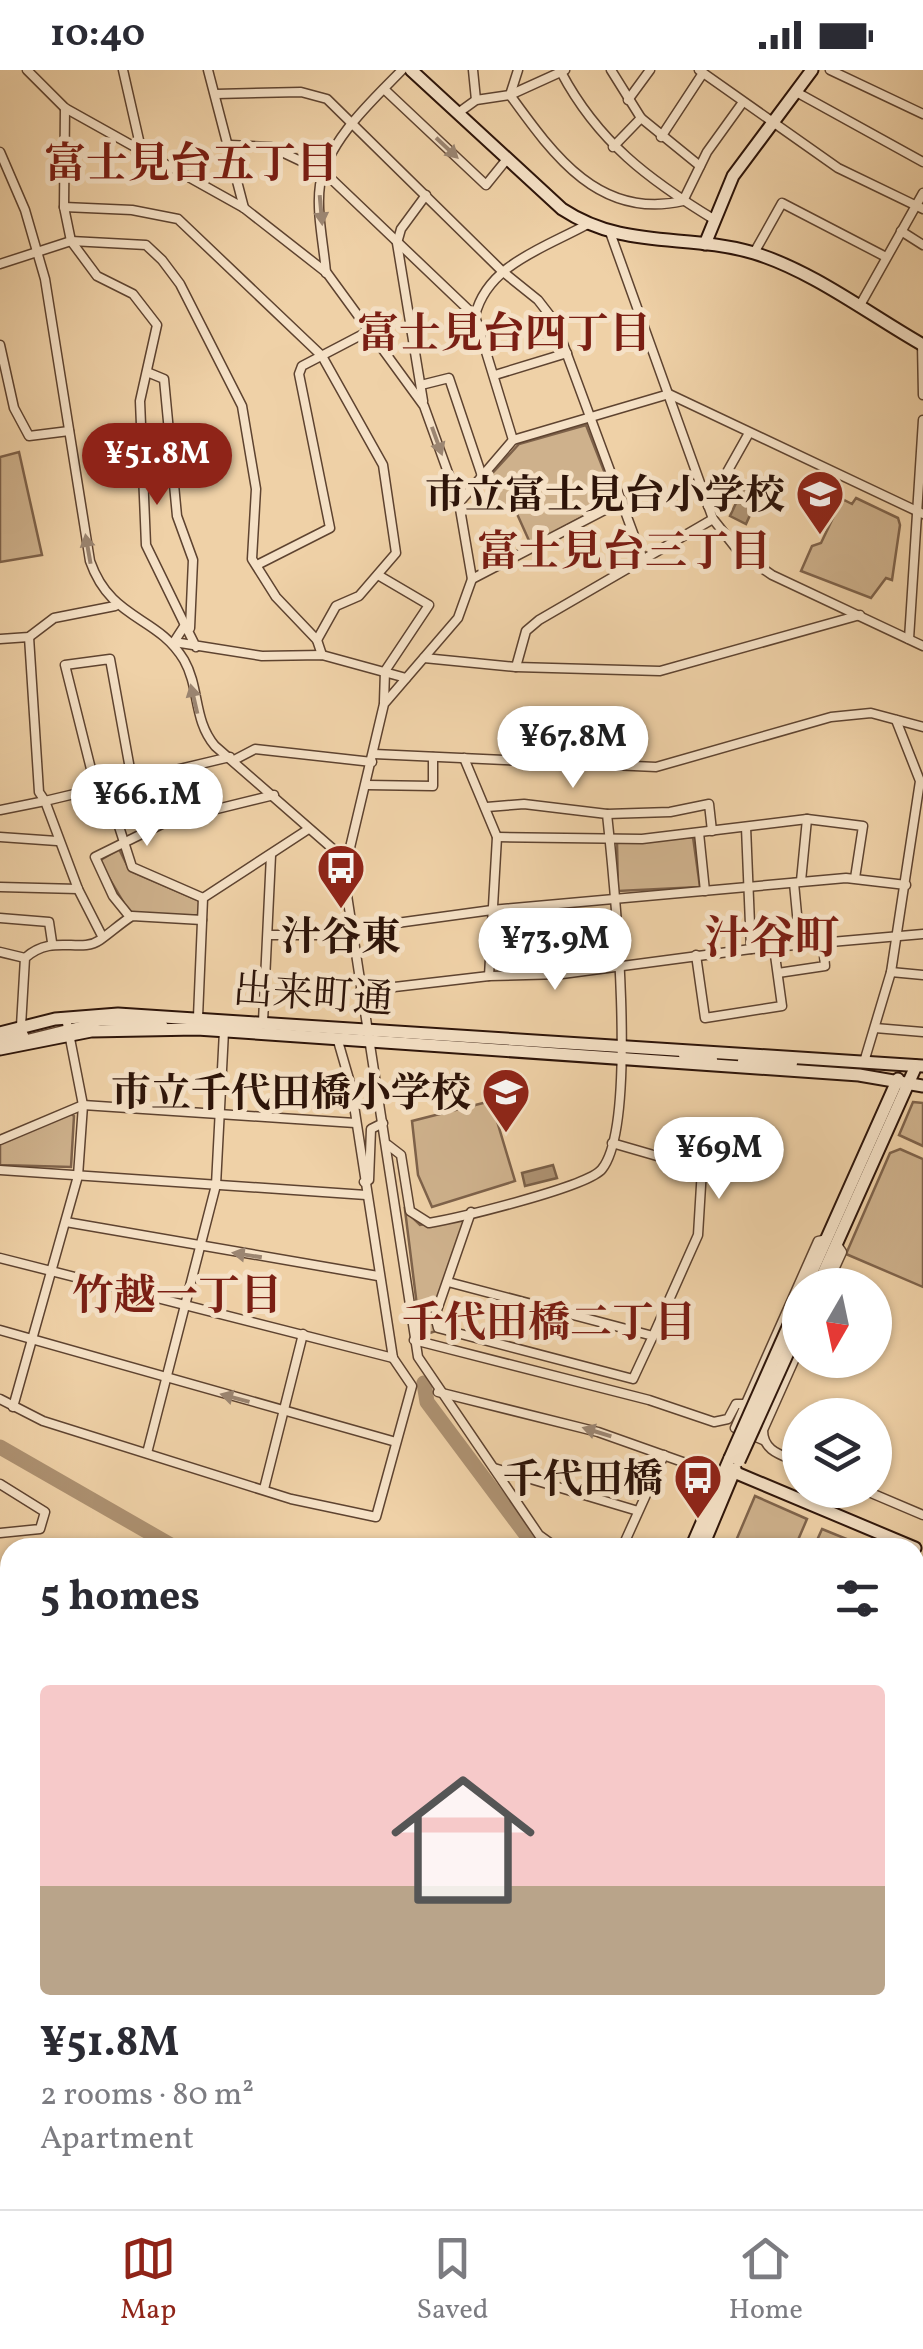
<!DOCTYPE html>
<html lang="en">
<head>
<meta charset="utf-8">
<style>
	:root { --surface:#fff; --page:#f2f2f3; --text:#2b2b33; --muted:#7c7c81; --line:#e1e1e2; --accent:#8f2418 }
	body { margin:0; font-family:Vollkorn,"Noto Serif JP",serif; background:var(--page); color:var(--text); height:100vh; display:flex; flex-direction:column; font-size:38px; white-space:nowrap }
	* { box-sizing:border-box; margin:0 }
	p { font-size:32px; color:var(--muted) }
	.icon { flex:none; width:55px; height:55px; fill:none; stroke:currentColor; stroke-width:2; stroke-linecap:round; stroke-linejoin:round }
	.map { position:relative; flex:1; overflow:hidden }
	.details { position:absolute; left:0px; top:1468px; width:925px; height:672px; display:flex; flex-direction:column; background:var(--surface); border-radius:30px 30px 0 0; box-shadow:0 2px 8px #0004 }
	.details>* { flex:none }
	.needle { width:65px; rotate:189deg }
	.buttons { position:absolute; left:782px; top:1198px; display:grid; gap:20px }
	.buttons a { display:grid; place-items:center; width:110px; height:110px; border-radius:50%; background:var(--surface); box-shadow:0 2px 8px #0004; font-size:50px }
	.price { position:absolute; translate:-50% -85px; padding:0 22px; border-radius:35px; background:#fff; color:#222; font-size:32px; line-height:65px; filter:drop-shadow(0 2px 5px #0008) }
	.price::after { content:''; position:absolute; left:50%; top:60px; width:30px; height:22px; margin-left:-15px; background:inherit; clip-path:polygon(0 0,100% 0,50% 100%) }
	.price.current { background:var(--accent); color:#fff }
	ul { padding:0; list-style:none }
	li { display:grid; align-content:center; gap:20px; height:530px; padding:0 40px }
	li span { display:grid; place-items:center; height:310px; border-radius:10px; color:#555 }
	li>.icon { margin-inline-start:auto }
	span .icon { width:180px; height:180px; fill:#fffc; stroke-width:1 }
	li b { font-size:42px }
	h2 { display:flex; justify-content:space-between; align-items:center; height:120px; padding:0 40px; font-size:42px }
	.status { display:flex; justify-content:space-between; align-items:center; height:70px; padding:0 50px; background:var(--surface); direction:ltr }
	.status svg { height:28px; fill:currentColor }
	.dock { display:flex; justify-content:space-around; align-items:center; height:140px; border-top:2px solid var(--line); background:var(--surface); font-size:28px; color:var(--muted) }
	.dock a { display:grid; justify-items:center; gap:5px }
	.dock .current { color:var(--accent) }
	.map>svg:first-child { display:block }
</style>
</head>
<body>
<div class="status"><b>10:40</b><svg viewBox="0 0 49 12"><path d="M0 12V9h3v3zM5 12V6h3v6zM10 12V3h3v9zM15 12V0h3v12zM26 1h20v11H26zM47 4h2v5h-2z"/></svg></div>
<div class="map">
<svg width="923" height="2139" viewBox="0 0 923 2139">
	<rect width="100%" height="100%" fill="#efd1a7"/>
	<filter id="stains"><feTurbulence type="fractalNoise" baseFrequency=".002" numOctaves="4"/><feColorMatrix values="0 0 0 0 .2 0 0 0 0 .09 0 0 0 0 .02 0 0 0 .5 -.17"/></filter>
	<radialGradient id="worn" r=".72"><stop offset=".6" stop-color="#630" stop-opacity="0"/><stop offset="1" stop-color="#630" stop-opacity=".3"/></radialGradient>
	<!-- green -->
	<g fill="#ceb18c" stroke="#7e624a" stroke-width="2.5">
		<path d="M586 355 615 429 531 475 513 435 500 441 487 409 519 374Z"/>
		<path d="M19 382 42 485 0 492V387Z"/>
		<path d="M856 428 898 448 900 455 892 510 886 508 871 528 801 501 812 476 821 473 842 429 852 434Z"/>
		<path d="M693 767 700 817 618 821 617 773Z"/>
		<path d="M119 779 130 801 200 831V845L132 847 99 791Z"/>
		<path d="M491 1031 515 1111 432 1137 418 1105 412 1051Z"/>
		<path d="M913 1032 923 1033V1076L899 1065Z"/>
		<path d="M70 1043 74 1046 71 1097 0 1095V1073Z"/>
		<path d="M900 1079 923 1089V1217L846 1184 890 1083Z"/>
		<path d="M405 1140 420 1155 464 1148 467 1151 431 1246 436 1261 424 1265 420 1260Z"/>
		<path d="M755 1426 807 1449 795 1477H745L735 1473Z"/>
		<path d="M822 1459 864 1476V1477H814Z"/>
	</g>
	<!-- water -->
	<g fill="#ad9171" stroke="#7a5f47" stroke-width="2.5">
		<path d="M743 418 759 425 746 454 730 446Z"/>
		<path d="M553 1095 557 1108 525 1116 522 1103Z"/>
	</g>
	<g fill="none" stroke-linecap="round" stroke-linejoin="round">
		<!-- stream -->
		<g stroke="#7a5f47" stroke-width="2.5">
			<path d="M915 2113H923"/>
			<path d="M300 2139 358 2130"/>
		</g>
		<!-- river -->
		<g stroke="#ad9171" stroke-width="15">
			<path d="M424 1313 427 1332 536 1478"/>
			<path d="M0 1377 176 1478"/>
		</g>
		<!-- street casing -->
		<g stroke="#5e4330" stroke-width="11">
			<g id="street">
				<path d="M27 0 65 38 244 138 327 203 424 336 459 433 472 509 458 548 384 634 344 803"/>
				<path d="M123 0 141 79"/>
				<path d="M208 0 244 138"/>
				<path d="M473 0 476 30"/>
				<path d="M518 0 510 25C554 86 600 150 683 131L707 82 743 32"/>
				<path d="M611 0 641 48 700 96"/>
				<path d="M699 0 838 98 923 139"/>
				<path d="M830 0 923 44"/>
				<path d="M561 2C598 72 649 110 715 150"/>
				<path d="M384 19 486 115 507 89"/>
				<path d="M798 23 923 92"/>
				<path d="M216 24 301 22 327 29 502 201 538 230 555 252 643 490"/>
				<path d="M628 30 650 0"/>
				<path d="M65 38 64 137 71 171 97 206 133 224 157 255 140 331 146 475 185 555"/>
				<path d="M458 43 476 30 510 25 565 0"/>
				<path d="M661 67 703 3"/>
				<path d="M230 75 271 77 324 102 475 246"/>
				<path d="M613 77 641 48"/>
				<path d="M0 82 25 140 45 209 90 491C111 551 157 545 184 590 200 618 193 650 215 676L341 786 418 1287 539 1465 557 1478"/>
				<path d="M64 137 132 140 178 149 322 286 383 395 396 483 359 526 336 536 317 570 322 585"/>
				<path d="M901 161 923 175"/>
				<path d="M611 165 713 449 739 482 772 505 923 576"/>
				<path d="M754 183 782 133 886 187"/>
				<path d="M0 194 71 171 146 175 162 190 180 214 242 336 256 419 252 489 276 527 317 570"/>
				<path d="M326 203C324 176 316 142 320 115 328 70 372 31 402 0"/>
				<path d="M859 237 923 123"/>
				<path d="M922 274 923 325"/>
				<path d="M0 275 14 338 29 366 69 361"/>
				<path d="M147 302 164 309 177 446 193 490 190 558"/>
				<path d="M495 305 567 283"/>
				<path d="M421 315 449 308 482 406"/>
				<path d="M423 331 397 173 401 159 426 125"/>
				<path d="M513 370 475 246C487 195 544 178 586 155"/>
				<path d="M459 433 513 370 669 324 923 444"/>
				<path d="M708 436 749 363"/>
				<path d="M257 495 330 458 299 304 302 296 367 262"/>
				<path d="M378 505 429 535 385 601 384 632"/>
				<path d="M472 509 622 431"/>
				<path d="M0 569 29 567 54 548 115 536"/>
				<path d="M909 569 923 350"/>
				<path d="M196 577 185 555 174 572 262 586 322 585 406 608"/>
				<path d="M424 588 516 597 660 601 860 545"/>
				<path d="M516 597 526 561 539 550 713 449"/>
				<path d="M374 684 656 697 831 647 871 643 923 657"/>
				<path d="M464 688 497 767 489 906"/>
				<path d="M234 690 255 679 372 692"/>
				<path d="M367 715 433 716V687"/>
				<path d="M106 716 132 797 203 828"/>
				<path d="M96 719 65 595 110 589 132 710"/>
				<path d="M0 740 45 731 39 722 29 567"/>
				<path d="M607 744 670 742 709 734 712 761"/>
				<path d="M746 757 751 879"/>
				<path d="M699 763 705 821"/>
				<path d="M0 767 57 771"/>
				<path d="M497 767 642 769 807 749 863 756 855 808"/>
				<path d="M801 811 807 749"/>
				<path d="M794 813 800 876"/>
				<path d="M0 817 78 819"/>
				<path d="M130 847 113 826 95 787 168 751 274 725"/>
				<path d="M0 848 49 852 52 872"/>
				<path d="M353 859 492 840 846 808 906 815"/>
				<path d="M269 865H354"/>
				<path d="M102 866 78 819 45 731 230 687"/>
				<path d="M0 882 25 888"/>
				<path d="M696 885 705 948 782 936 774 878"/>
				<path d="M891 902 923 905"/>
				<path d="M778 903 825 896 823 875"/>
				<path d="M360 921 489 906 562 904 751 879 923 864"/>
				<path d="M198 947 203 828 307 760"/>
				<path d="M263 952 271 785"/>
				<path d="M875 958 923 962"/>
				<path d="M20 971 101 951 163 955"/>
				<path d="M25 971 21 956 25 888C53 863 80 884 100 870 110 863 121 853 132 846L202 850"/>
				<path d="M0 972 24 965"/>
				<path d="M683 985 713 990"/>
				<path d="M742 991 793 993"/>
				<path d="M864 992 891 902 920 711 896 650"/>
				<path d="M0 1070 83 1035 355 1053"/>
				<path d="M612 1073 702 1099 698 1165 653 1266"/>
				<path d="M388 1075 401 1085 410 1141 429 1153C458 1148 588 1117 602 1099 639 1053 614 809 607 744L524 734 487 737"/>
				<path d="M0 1100 366 1125"/>
				<path d="M364 1112 369 1110 371 1059 383 1053"/>
				<path d="M66 1152 378 1206"/>
				<path d="M0 1188 393 1288"/>
				<path d="M448 1212 653 1266 633 1309 438 1258 435 1246 471 1142"/>
				<path d="M827 1215 842 1182 836 1173"/>
				<path d="M0 1260 396 1372"/>
				<path d="M414 1270 649 1330 714 1352 728 1349 736 1334H745"/>
				<path d="M800 1277 763 1360C763 1382 782 1385 800 1393"/>
				<path d="M438 1322 598 1362 711 1402H726"/>
				<path d="M0 1329 43 1351 291 1429 376 1447 412 1316 393 1288 351 1016 338 971"/>
				<path d="M13 1337 78 1106 83 1035 66 948"/>
				<path d="M763 1370 735 1358 818 1171 827 1169"/>
				<path d="M147 1383 216 1115 224 961"/>
				<path d="M494 1398 638 1441"/>
				<path d="M0 1414 45 1442 40 1459 0 1463"/>
				<path d="M264 1419 303 1264"/>
				<path d="M864 1420 923 1445"/>
				<path d="M622 1478 664 1385"/>
				<path d="M0 1720 10 1718"/>
				<path d="M0 1783 10 1781"/>
				<path d="M0 1838 10 1837"/>
				<path d="M915 1884 923 1885"/>
				<path d="M0 1900 10 1898"/>
				<path d="M915 1941H923"/>
				<path d="M0 1956 10 1955"/>
				<path d="M0 2012 10 2011"/>
				<path d="M915 2051H923"/>
				<path d="M0 2069 10 2067"/>
				<path d="M0 2123 10 2121"/>
				<path d="M95 2130 96 2139"/>
				<path d="M273 2130 275 2139"/>
				<path d="M607 2130 608 2139"/>
				<path d="M740 2130 741 2139"/>
			</g>
		</g>
		<!-- secondary casing -->
		<g stroke="#2d1409" stroke-width="15">
			<g id="secondary">
				<path d="M411 0 562 139C624 180 686 163 754 183 813 201 870 245 923 275"/>
				<path d="M705 174 733 106 812 0"/>
				<path d="M0 963 55 949 118 944 923 996"/>
				<path d="M0 979 91 961 197 959 859 1005 923 1016"/>
				<path d="M806 1215 898 1009"/>
				<path d="M818 1215 916 996"/>
				<path d="M734 1402 915 1478"/>
				<path d="M691 1478 730 1388"/>
				<path d="M702 1478 735 1399"/>
				<path d="M915 1531H923"/>
				<path d="M431 2130V2139"/>
				<path d="M443 2139V2130"/>
			</g>
		</g>
		<!-- street -->
		<use href="#street" stroke="#f5e1c6" stroke-width="8"/>
		<!-- secondary -->
		<use href="#secondary" stroke="#f5e1c6" stroke-width="11"/>
		<!-- secondary-bridge casing -->
		<g stroke="#2d1409" stroke-width="15" stroke-linecap="butt">
			<g id="secondary-bridge">
				<path d="M730 1388 800 1230"/>
				<path d="M739 1391 800 1256"/>
			</g>
		</g>
		<!-- secondary-bridge -->
		<use href="#secondary-bridge" stroke="#f5e1c6" stroke-width="11"/>
	</g>
	<!-- one-way arrows -->
	<defs><path id="oneway-solid" d="M-6-.8H1V-3.2L6.5 0L1 3.2V.8H-6Z" transform="scale(2.5)"/></defs>
	<g fill="#9b8571">
		<use href="#oneway-solid" transform="translate(447 78) rotate(43)"/>
		<use href="#oneway-solid" transform="translate(321 140) rotate(85)"/>
		<use href="#oneway-solid" transform="translate(437 371) rotate(70)"/>
		<use href="#oneway-solid" transform="translate(88 479) rotate(-100)"/>
		<use href="#oneway-solid" transform="translate(194 629) rotate(-103)"/>
		<use href="#oneway-solid" transform="translate(247 1185) rotate(-171)"/>
		<use href="#oneway-solid" transform="translate(235 1328) rotate(-165)"/>
		<use href="#oneway-solid" transform="translate(597 1362) rotate(-163)"/>
	</g>
	<!-- icons -->
	<defs>
		<g id="school-pin" transform="scale(2.5)"><path d="M0 17L-7.5 6A9.5 9.5 0 1 1 7.5 6Z" fill="#8f2418" stroke="#f5e1c6"/><path d="M0-5L7-2L0 1L-7-2ZM-4 1L0 2.5L4 1V4Q0 6-4 4Z" fill="#fff"/></g>
		<g id="bus-pin" transform="scale(2.5)"><path d="M0 17L-7.5 6A9.5 9.5 0 1 1 7.5 6Z" fill="#8f2418" stroke="#f5e1c6"/><path d="M-5-6H5V4H4V6H2V4H-2V6H-4V4H-5ZM-3.5-4V0h7V-4ZM-3.5 1.2v1.5H-2V1.2ZM2 1.2v1.5H3.5V1.2Z" fill="#fff"/></g>
	</defs>
	<g fill-rule="evenodd">
		<use href="#school-pin" x="820" y="424"/>
		<use href="#bus-pin" x="341" y="798"/>
		<use href="#school-pin" x="506" y="1022"/>
		<use href="#bus-pin" x="698" y="1408"/>
	</g>
	<g text-anchor="middle" stroke-width="10" stroke-linejoin="round" paint-order="stroke">
		<!-- poi labels -->
		<g font-size="40" font-weight="bold" fill="#2d1409" stroke="#f5e1c6" text-anchor="end">
			<text x="785" y="438">市立富士見台小学校</text>
			<text x="341" y="880" text-anchor="middle">汁谷東</text>
			<text x="471" y="1036">市立千代田橋小学校</text>
			<text x="663" y="1422">千代田橋</text>
		</g>
		<!-- street labels -->
		<g font-size="40" fill="#2d1409" stroke="#f5e1c6">
			<text transform="translate(313 923) rotate(4)" y="14">出来町通</text>
		</g>
		<!-- neighbourhood labels -->
		<g font-size="42" font-weight="bold" fill="#7a1f14" stroke="#f5e1c6">
			<text x="191" y="107">富士見台五丁目</text>
			<text x="504" y="277">富士見台四丁目</text>
			<text x="624" y="495">富士見台三丁目</text>
			<text x="177" y="1239">竹越一丁目</text>
			<text x="549" y="1266">千代田橋二丁目</text>
		</g>
		<!-- quarter labels -->
		<g font-size="45" font-weight="bold" fill="#7a1f14" stroke="#f5e1c6">
			<text x="772" y="883">汁谷町</text>
		</g>
	</g>
	<rect width="100%" height="100%" filter="url(#stains)"/>
	<rect width="100%" height="100%" fill="url(#worn)"/>
</svg>
<div class="buttons">
<a><svg class="needle" viewBox="-14 -14 28 28"><path d="M0-13l5 13h-10z" fill="#e53935"/><path d="M0 13l5-13h-10z" fill="#7c7c81"/></svg></a>
<a><svg class="icon" aria-label="layers" viewBox="0 0 24 24"><path d="M12 4l9 5-9 5-9-5zM3 14l9 5 9-5"/></svg></a>
</div>
<b class="price current" style="left:157px;top:438px">¥51.8M</b>
<b class="price" style="left:573px;top:721px">¥67.8M</b>
<b class="price" style="left:147px;top:779px">¥66.1M</b>
<b class="price" style="left:555px;top:923px">¥73.9M</b>
<b class="price" style="left:719px;top:1132px">¥69M</b>
<section class="details">
<h2>5 homes<svg class="icon" aria-label="filters" viewBox="0 0 24 24"><path d="M4 7h16M4 17h16"/><circle cx="9" cy="7" r="2"/><circle cx="15" cy="17" r="2"/></svg></h2>
<ul>
<li><span style="background:linear-gradient(#f6c9c9 65%,#b9a48a 0)"><svg class="icon" aria-label="home" viewBox="0 0 24 24"><path d="M3 11l9-7 9 7M6 9v11h12V9"/></svg></span><div><b>¥51.8M</b><p>2 rooms · 80 m²</p><p>Apartment</p></div></li>
</ul>
</section>
</div>
<nav class="dock">
<a class="current"><svg class="icon" aria-label="map" viewBox="0 0 24 24"><path d="M3 6l6-2 6 2 6-2v14l-6 2-6-2-6 2zM9 4v14M15 6v14"/></svg>Map</a>
<a><svg class="icon" aria-label="saved" viewBox="0 0 24 24"><path d="M7 4h10v16l-5-4-5 4z"/></svg>Saved</a>
<a><svg class="icon" aria-label="home" viewBox="0 0 24 24"><path d="M3 11l9-7 9 7M6 9v11h12V9"/></svg>Home</a>
</nav>
</body>
</html>
